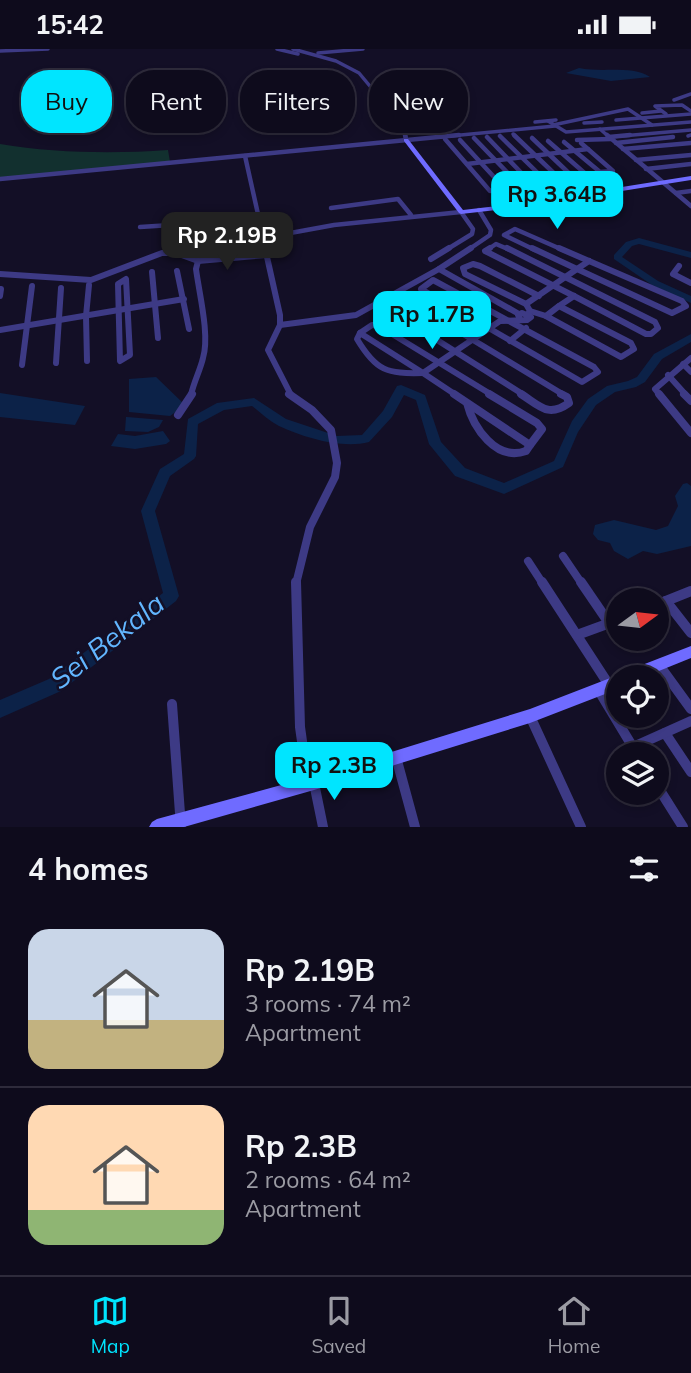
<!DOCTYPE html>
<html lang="en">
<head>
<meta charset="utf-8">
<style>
	:root { --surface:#0e0b1c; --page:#1c1929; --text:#f1f3f6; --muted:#9b9ba3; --line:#2e2b3b; --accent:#00e5ff }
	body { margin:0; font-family:Mulish,sans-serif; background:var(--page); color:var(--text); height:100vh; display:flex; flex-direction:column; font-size:26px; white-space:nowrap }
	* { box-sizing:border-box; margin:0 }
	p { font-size:23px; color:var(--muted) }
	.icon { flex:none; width:38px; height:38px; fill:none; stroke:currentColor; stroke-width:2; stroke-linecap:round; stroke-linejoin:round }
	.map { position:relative; height:778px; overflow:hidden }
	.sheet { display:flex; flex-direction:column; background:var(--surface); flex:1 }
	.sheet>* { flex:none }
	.banner { position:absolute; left:21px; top:21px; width:649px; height:63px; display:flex; gap:14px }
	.needle { width:46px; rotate:75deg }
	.fabs { position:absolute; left:606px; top:539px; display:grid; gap:14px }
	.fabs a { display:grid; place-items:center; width:63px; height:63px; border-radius:50%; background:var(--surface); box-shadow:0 4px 10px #0003,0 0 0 2px var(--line); font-size:35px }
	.price { position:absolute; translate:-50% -60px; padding:0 16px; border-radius:14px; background:var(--accent); color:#111; font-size:23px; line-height:46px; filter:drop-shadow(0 2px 4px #0008) }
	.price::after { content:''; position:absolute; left:50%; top:42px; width:21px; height:16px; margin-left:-10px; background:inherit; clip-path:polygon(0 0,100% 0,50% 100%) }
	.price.current { background:#222; color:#fff }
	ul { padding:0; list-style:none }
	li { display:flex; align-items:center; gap:21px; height:175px; padding:0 28px }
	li+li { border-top:2px solid var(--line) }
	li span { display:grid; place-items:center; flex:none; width:196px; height:140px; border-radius:21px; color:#555 }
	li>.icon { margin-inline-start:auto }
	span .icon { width:84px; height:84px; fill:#fffc; stroke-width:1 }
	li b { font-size:30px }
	h2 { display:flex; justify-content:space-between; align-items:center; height:84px; padding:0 28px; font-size:30px }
	.chip { padding:0 24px; border-radius:28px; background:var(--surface); box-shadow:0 4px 10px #0003,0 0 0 2px var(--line); font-size:24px; line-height:63px }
	.chip.current { background:var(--accent); color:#111 }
	.status { display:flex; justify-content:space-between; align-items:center; height:49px; padding:0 35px; background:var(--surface); direction:ltr }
	.status svg { height:19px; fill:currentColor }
	.tab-bar { display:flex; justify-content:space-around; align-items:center; height:98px; border-top:2px solid var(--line); background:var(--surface); font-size:19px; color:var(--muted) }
	.tab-bar a { display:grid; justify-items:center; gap:4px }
	.tab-bar .current { color:var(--accent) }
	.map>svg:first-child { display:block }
</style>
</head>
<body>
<div class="status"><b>15:42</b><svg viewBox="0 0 49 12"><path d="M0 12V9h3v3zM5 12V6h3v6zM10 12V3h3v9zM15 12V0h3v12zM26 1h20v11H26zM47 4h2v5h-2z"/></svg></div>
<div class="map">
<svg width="691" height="778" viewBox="0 0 691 778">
	<rect width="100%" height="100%" fill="#130f26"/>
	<!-- green -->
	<path fill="#12302f" d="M0 95C54 104 113 105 168 101L170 113 0 130Z"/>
	<!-- water -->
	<g fill="#0c2248">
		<path d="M579 19C601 24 632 16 650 28L611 32 566 24Z"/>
		<path d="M156 328 185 356 170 367 129 363V330Z"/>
		<path d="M0 344 85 357 75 376 0 368Z"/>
		<path d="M126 368H127L163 371 159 378 148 383 125 382Z"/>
		<path d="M163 382 170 392 166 395 135 400 111 397 118 385 135 387Z"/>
		<path d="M687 434 691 437V497L657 505 643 502 628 510 614 502 610 494 598 491 593 485 595 476 614 471 656 481 668 477 678 457 675 447 683 435Z"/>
	</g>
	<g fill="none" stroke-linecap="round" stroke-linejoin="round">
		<!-- river -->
		<g fill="#0c2248" fill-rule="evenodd">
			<path d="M639 189 691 203V209L639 195 632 197 622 208 658 232 691 247V254L652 236 614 210V206L626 193Z"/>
			<path d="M691 285V293L662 310 645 333 636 338 615 343 596 356 578 383 563 418 504 445 455 427 429 395 416 351 404 346 392 368 369 393C342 400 305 389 279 377 269 372 261 364 252 357L224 361 198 375 196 407 194 410 170 427 155 462 179 547 176 552 61 642 0 669V651L49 630 163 544 141 462 160 420 184 405 188 370 217 354 254 349 286 370 337 387 362 386 383 362 397 337 401 336 425 346 441 393 465 419 504 434 554 412 572 372 588 350 607 337 628 332 637 328 654 305Z"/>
		</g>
		<!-- street-far4 -->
		<g stroke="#3d3a85" stroke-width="3.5">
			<path d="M277 0 298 5"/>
			<path d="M293 0 336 12 359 24 404 78 406 88"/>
			<path d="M0 2 48 0"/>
			<path d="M318 4 363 0"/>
			<path d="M674 51 691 45"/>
			<path d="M642 64 661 62"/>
			<path d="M666 65 655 57 682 56 691 62"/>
			<path d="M616 71 691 65"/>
			<path d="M548 72 566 83 691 73"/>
			<path d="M535 73 556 71"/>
			<path d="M584 74 602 73"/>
			<path d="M553 76 628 60 652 76"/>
			<path d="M600 80 609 88"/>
			<path d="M513 85 516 88"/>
			<path d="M688 87 691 86"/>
			<path d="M440 88 555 77"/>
			<path d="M610 88 691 81"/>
		</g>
		<!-- street-far3 -->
		<g stroke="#3d3a85" stroke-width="4.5">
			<path d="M405 86 406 91"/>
			<path d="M514 86 561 131"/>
			<path d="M607 86 691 157"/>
			<path d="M500 87 548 134"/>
			<path d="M487 88 533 136 519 138"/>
			<path d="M609 88 630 86"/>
			<path d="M474 89 537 154"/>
			<path d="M532 89 574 129"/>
			<path d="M445 90 490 142 505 140 460 91"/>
			<path d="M577 91 611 90"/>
			<path d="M548 92 588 127"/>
			<path d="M564 93 600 123 613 122 581 94"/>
			<path d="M616 94 673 88"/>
			<path d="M623 100 691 94"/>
			<path d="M245 107 266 201"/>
			<path d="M636 111 691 106"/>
			<path d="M467 115 588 100"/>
			<path d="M646 120 691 115"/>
			<path d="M0 130 459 86"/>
			<path d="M676 144 691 142"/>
			<path d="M331 159 398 150 411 166"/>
			<path d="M140 178 187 175 190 201"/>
			<path d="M263 189 334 176 461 163 473 180 472 185 446 201"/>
			<path d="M468 201 490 186 491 181 479 161"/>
			<path d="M487 201 496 195 510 201"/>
			<path d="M535 201 504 186 515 180 563 201"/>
		</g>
		<!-- street-far2 -->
		<g stroke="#3d3a85" stroke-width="6">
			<path d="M190 199 191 209"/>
			<path d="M265 199 280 266V276L268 301 291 346"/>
			<path d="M471 199 439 220 519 265"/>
			<path d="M490 199 485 202 574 247"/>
			<path d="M507 199 655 273 658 279 651 285H646L574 247"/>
			<path d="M532 199 577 220"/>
			<path d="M559 199 589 212"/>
			<path d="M431 210 449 199"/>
			<path d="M679 217 673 225 691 234"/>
			<path d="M577 220 672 264 686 257 682 252 589 212"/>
			<path d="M577 220 589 212"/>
			<path d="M177 222 189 280"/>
			<path d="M152 223 158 289"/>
			<path d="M0 225 91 231 162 204H176L198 212 266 206"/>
			<path d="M126 230 130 306 120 312 118 235Z"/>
			<path d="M433 231 594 318 598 323 582 333 421 240Z"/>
			<path d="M0 247 1 240"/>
			<path d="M526 255 465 225 463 219 473 215 480 217 539 247"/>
			<path d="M559 257 574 247"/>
			<path d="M559 257 631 294 634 300 621 308 546 267Z"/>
			<path d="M530 262 546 267"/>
			<path d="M528 265 530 262 526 255 577 220"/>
			<path d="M280 276 356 266 439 220"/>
			<path d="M0 281 184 250"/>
			<path d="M360 284 372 276 379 277 492 346"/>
			<path d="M360 284 423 324C387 325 376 322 357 290Z"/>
			<path d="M510 292 526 279"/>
			<path d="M87 312 86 267 89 236"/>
			<path d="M56 314 61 239"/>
			<path d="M683 315 691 323"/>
			<path d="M22 316 32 237"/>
			<path d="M668 326 686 346"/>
			<path d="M191 346C194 332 200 322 203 309 210 286 199 244 196 220L198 212"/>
			<path d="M456 346 423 324 500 272 527 271 531 268 522 264 518 266 520 270"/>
			<path d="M524 346 388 260 386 256 398 249 407 251 564 346"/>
			<path d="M660 346 655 340 691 309"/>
		</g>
		<!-- street-far1 -->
		<g stroke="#3d3a85" stroke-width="8">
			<path d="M289 345 312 361 331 381 337 414 335 428 310 478 296 535"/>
			<path d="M454 345 530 396 526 402C496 413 473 378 467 354"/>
			<path d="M489 345 537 374 542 380 530 396"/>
			<path d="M521 345C540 357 548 369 569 354L567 348 561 345"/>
			<path d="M659 345 691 384"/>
			<path d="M684 345 691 352"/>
			<path d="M178 366 192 345"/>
			<path d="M563 507 582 535"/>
			<path d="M528 512 543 535"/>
		</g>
		<!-- street -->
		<g stroke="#3d3a85" stroke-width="10">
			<path d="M296 533 300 678 308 735"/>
			<path d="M542 533 609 636"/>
			<path d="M581 533 609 574"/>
			<path d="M666 552 691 584"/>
			<path d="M656 556 691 542"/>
			<path d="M577 586 618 571"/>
			<path d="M659 616 691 660"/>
			<path d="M599 642 637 705"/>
			<path d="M172 655 181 778"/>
			<path d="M530 667 581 778"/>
			<path d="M665 684 691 723"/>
			<path d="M633 698 691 672"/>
			<path d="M396 708 415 778"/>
			<path d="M314 734 323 778"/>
			<path d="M656 735 683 778"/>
		</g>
		<!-- secondary -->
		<g fill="#6f6bff" fill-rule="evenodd">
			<path d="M404 90H408L463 161 515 155 691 127V131L515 159 461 165 459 164 404 92Z"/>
			<path d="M691 597V609L644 628H623L624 623Z"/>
			<path d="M618 626 622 628H618V640L530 674 314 741 184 778H149L152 773 157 770 314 727 530 660Z"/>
		</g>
	</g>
	<g text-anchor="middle" stroke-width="5" stroke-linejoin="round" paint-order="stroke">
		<!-- water labels -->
		<g font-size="28" font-style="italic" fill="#62b6ff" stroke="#130f26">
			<text transform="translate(107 592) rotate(-38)" y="10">Sei Bekala</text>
		</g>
	</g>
</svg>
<div class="fabs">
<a><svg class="needle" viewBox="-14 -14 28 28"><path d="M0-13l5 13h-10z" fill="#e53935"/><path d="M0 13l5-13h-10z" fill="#9b9ba3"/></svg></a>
<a><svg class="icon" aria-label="locate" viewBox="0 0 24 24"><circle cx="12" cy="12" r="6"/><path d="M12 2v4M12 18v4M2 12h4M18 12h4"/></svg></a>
<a><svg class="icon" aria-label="layers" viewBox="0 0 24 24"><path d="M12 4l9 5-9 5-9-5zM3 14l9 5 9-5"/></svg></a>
</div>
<b class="price" style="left:557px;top:182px">Rp 3.64B</b>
<b class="price current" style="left:227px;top:223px">Rp 2.19B</b>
<b class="price" style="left:432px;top:302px">Rp 1.7B</b>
<b class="price" style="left:334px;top:753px">Rp 2.3B</b>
<div class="banner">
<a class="chip current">Buy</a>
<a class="chip">Rent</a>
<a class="chip">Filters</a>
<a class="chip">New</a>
</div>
</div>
<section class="sheet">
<h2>4 homes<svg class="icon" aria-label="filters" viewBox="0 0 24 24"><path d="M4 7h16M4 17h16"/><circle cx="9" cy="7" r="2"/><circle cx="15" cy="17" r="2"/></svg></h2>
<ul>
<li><span style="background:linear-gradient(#c9d6e8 65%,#c2b280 0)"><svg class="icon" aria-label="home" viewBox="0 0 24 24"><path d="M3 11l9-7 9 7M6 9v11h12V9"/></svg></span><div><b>Rp 2.19B</b><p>3 rooms · 74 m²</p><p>Apartment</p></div></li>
<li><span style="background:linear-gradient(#ffd9b3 75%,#8fb573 0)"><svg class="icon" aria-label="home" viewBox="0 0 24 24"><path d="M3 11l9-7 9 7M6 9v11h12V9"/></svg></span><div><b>Rp 2.3B</b><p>2 rooms · 64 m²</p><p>Apartment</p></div></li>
</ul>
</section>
<nav class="tab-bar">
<a class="current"><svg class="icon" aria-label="map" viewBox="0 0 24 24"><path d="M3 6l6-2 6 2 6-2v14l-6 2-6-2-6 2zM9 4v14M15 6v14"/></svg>Map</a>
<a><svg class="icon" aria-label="saved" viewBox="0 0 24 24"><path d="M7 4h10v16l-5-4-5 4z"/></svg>Saved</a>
<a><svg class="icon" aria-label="home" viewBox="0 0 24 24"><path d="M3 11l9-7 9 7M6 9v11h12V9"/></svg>Home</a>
</nav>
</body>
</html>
